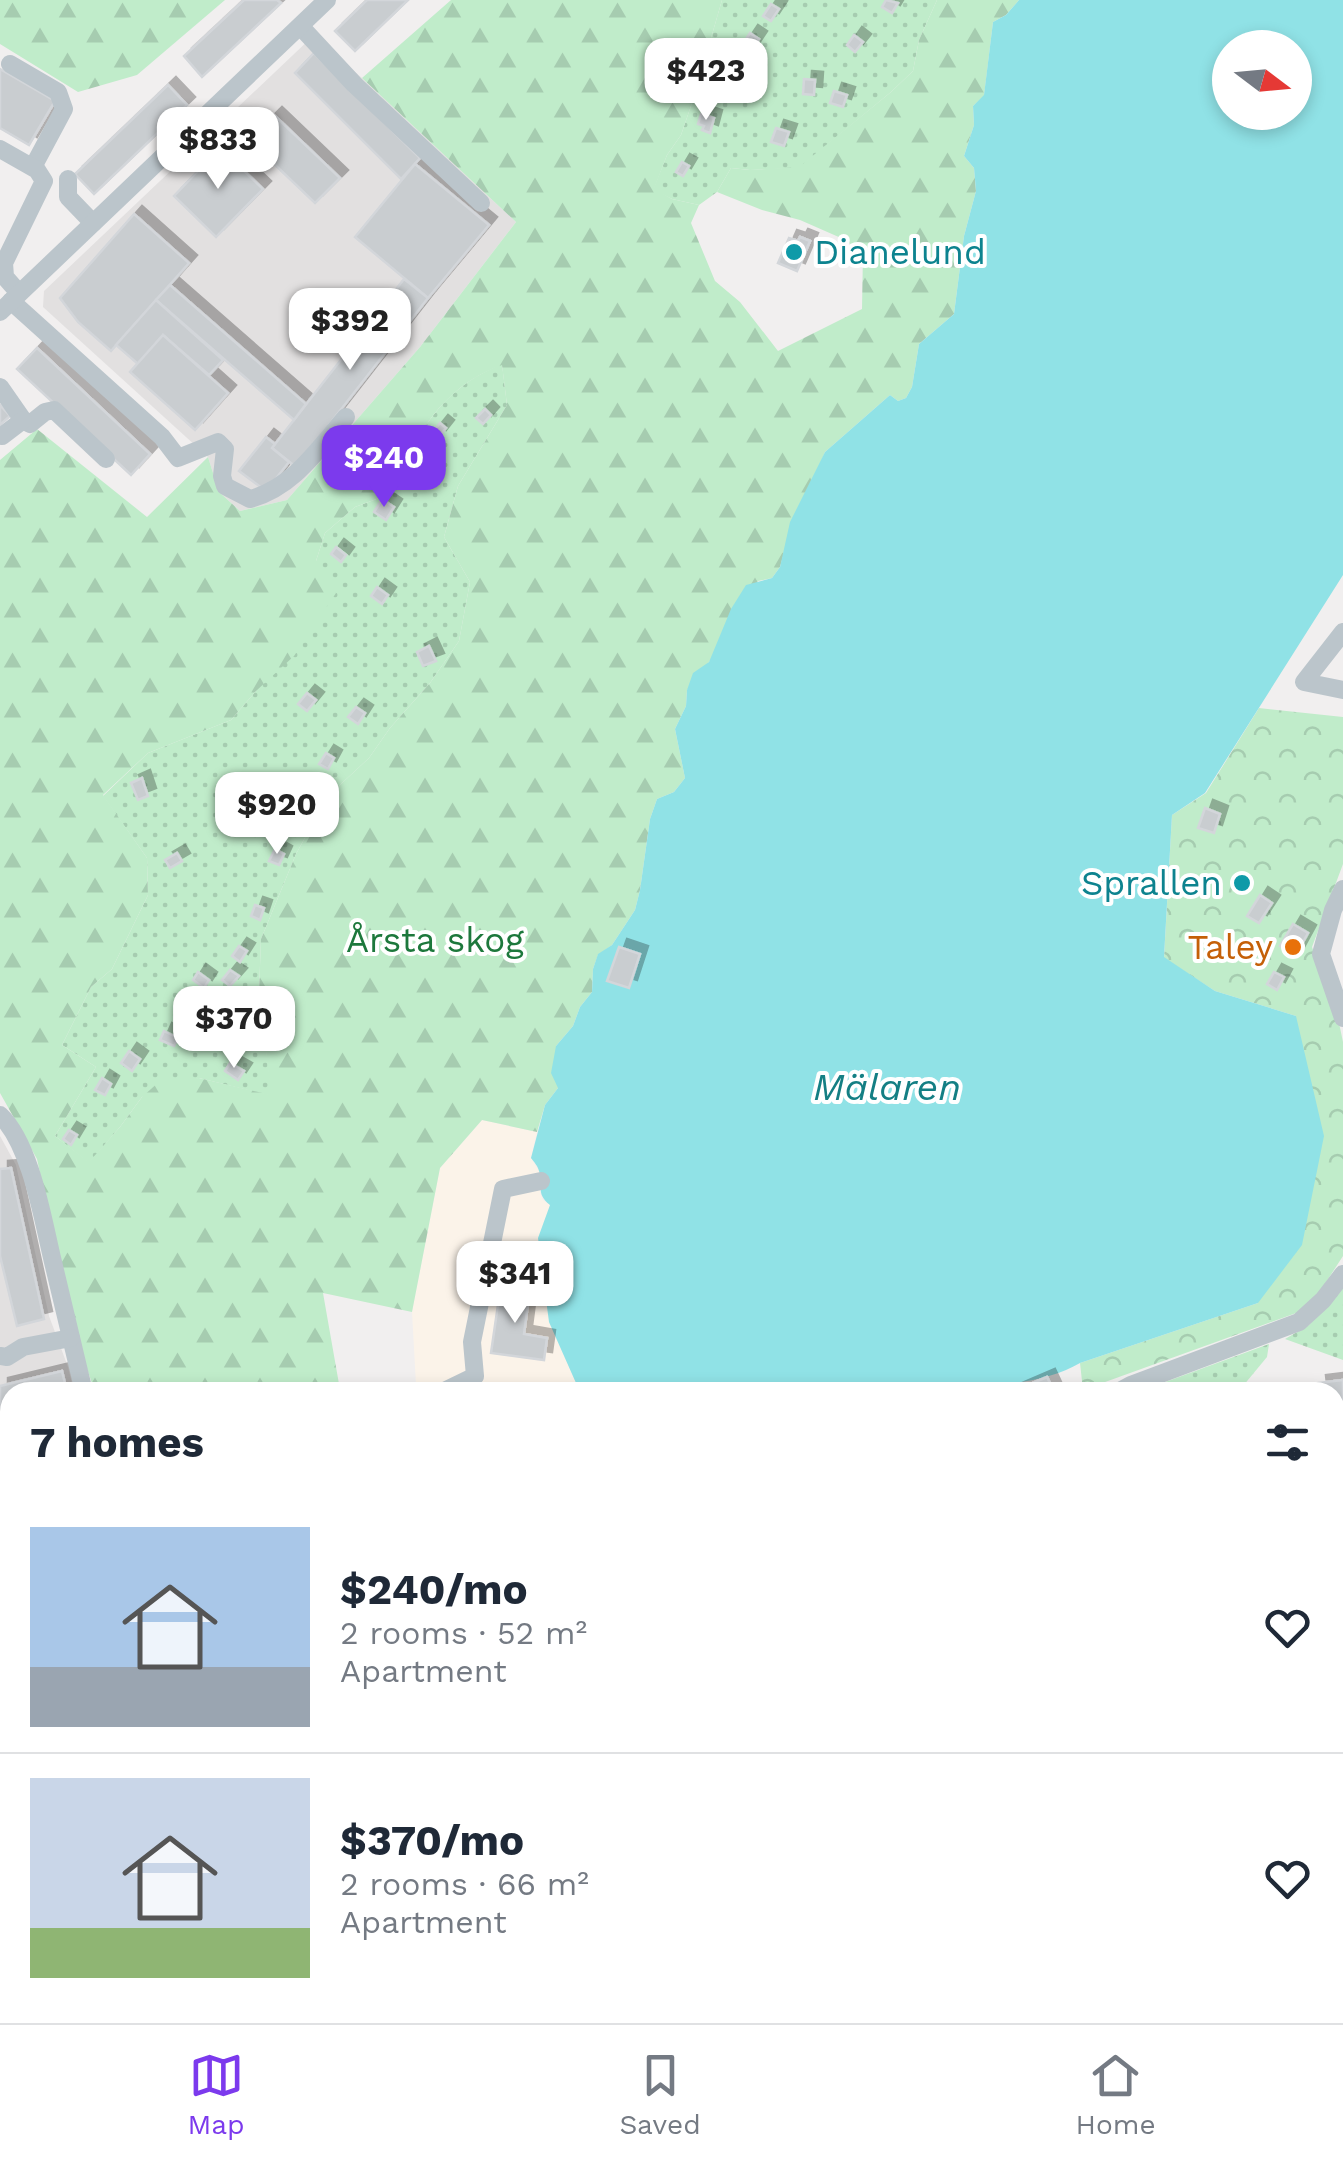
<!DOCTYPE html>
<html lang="en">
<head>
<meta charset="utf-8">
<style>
	:root { --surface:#fff; --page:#f2f2f3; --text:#1f2937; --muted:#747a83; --line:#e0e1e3; --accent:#7c3aed }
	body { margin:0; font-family:"Work Sans",sans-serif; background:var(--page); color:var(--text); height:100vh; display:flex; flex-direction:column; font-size:38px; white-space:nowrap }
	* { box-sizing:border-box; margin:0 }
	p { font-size:32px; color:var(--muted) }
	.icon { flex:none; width:55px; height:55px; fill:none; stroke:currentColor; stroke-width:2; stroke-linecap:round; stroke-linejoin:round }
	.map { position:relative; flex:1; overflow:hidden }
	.panel { position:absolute; left:0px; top:1382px; width:1345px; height:642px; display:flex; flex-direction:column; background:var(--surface); border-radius:30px 30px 0 0; box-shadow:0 5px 15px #0003 }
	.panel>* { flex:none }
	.needle { width:65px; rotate:106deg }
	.fabs { position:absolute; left:1212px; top:30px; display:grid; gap:20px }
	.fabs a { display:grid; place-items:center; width:100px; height:100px; border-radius:50%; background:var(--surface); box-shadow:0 5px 15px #0003; font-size:50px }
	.price { position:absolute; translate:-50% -85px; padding:0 22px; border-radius:20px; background:#fff; color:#222; font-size:32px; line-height:65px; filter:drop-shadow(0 2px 5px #0008) }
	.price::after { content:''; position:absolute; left:50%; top:60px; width:30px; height:22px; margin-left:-15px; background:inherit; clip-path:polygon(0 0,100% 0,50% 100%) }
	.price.current { background:var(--accent); color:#fff }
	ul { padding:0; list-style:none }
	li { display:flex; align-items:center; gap:30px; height:250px; padding:0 30px }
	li+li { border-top:2px solid var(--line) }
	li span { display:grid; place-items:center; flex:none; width:280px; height:200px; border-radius:0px; color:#555 }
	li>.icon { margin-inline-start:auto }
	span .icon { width:120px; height:120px; fill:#fffc; stroke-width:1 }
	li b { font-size:42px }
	h2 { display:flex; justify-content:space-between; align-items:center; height:120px; padding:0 30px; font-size:42px }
	.tabs { display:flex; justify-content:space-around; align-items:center; height:140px; border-top:2px solid var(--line); background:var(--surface); font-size:28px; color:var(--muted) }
	.tabs a { display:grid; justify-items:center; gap:5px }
	.tabs .current { color:var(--accent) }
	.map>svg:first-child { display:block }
</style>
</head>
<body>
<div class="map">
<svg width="1343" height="2023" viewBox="0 0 1343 2023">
	<defs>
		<pattern id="grass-dots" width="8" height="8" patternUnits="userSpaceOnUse" patternTransform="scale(2.5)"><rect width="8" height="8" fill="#c0ecca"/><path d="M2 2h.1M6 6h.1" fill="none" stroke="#a6ccb0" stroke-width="1.8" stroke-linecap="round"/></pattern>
		<pattern id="forest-firs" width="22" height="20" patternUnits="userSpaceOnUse" patternTransform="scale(2.5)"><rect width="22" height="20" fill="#c0ecca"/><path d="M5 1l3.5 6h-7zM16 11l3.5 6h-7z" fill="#a6ccb0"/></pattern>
		<pattern id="park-crowns" width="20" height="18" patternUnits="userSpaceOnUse" patternTransform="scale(2.5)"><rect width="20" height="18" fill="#c0ecca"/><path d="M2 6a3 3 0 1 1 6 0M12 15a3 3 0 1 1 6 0" fill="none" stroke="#a6ccb0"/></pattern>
		<filter id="shadow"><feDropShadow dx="8" dy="-8" stdDeviation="0" flood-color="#0004"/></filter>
	</defs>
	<rect width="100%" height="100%" fill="#f1efef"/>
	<!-- commercial -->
	<g fill="#fbf3e9">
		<path d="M482 1120 537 1132 531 1158 539 1171 540 1192 543 1200 550 1205 549 1322 580 1392H404L416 1385 412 1312 440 1168Z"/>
		<path d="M10 1691V1761L0 1759V1695Z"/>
		<path d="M1335 1952H1343V2023H902V2015H1335Z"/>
		<path d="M10 1978V2015H178L181 2023H0V1982Z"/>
	</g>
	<!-- education -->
	<g fill="#e2e0e0">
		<path d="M313 36 362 78 516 222 420 347 287 500 240 511 219 492 208 457 43 307 44 291Z"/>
		<path d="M0 1136 16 1165 49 1316 68 1367 74 1392H10V1431L0 1433Z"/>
	</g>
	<!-- grass -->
	<g fill="url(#grass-dots)">
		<path d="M722 0H937L919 40 913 71 891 92 799 168 750 170 731 168 717 192 699 205 672 199 653 190 667 155 681 135 694 97Z"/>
		<path d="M502 364 507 405 458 486 444 537 470 582 459 641 430 683 390 728 369 758 328 796 296 854 261 939 259 992 272 1096 199 1078 142 1097 120 1127 89 1163 55 1136 96 1067 62 1045 91 987 112 969 148 895 147 858 103 796 148 753 231 720 256 691 316 561 325 533 355 507 390 494C416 436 439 389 502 364Z"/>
		<path d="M1343 1285V1360L1285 1339 1309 1325Z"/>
		<path d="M1269 1344 1267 1357 1238 1392H1138Z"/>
	</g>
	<!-- forest -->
	<g fill="url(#forest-firs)" fill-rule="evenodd">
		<path d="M0 0H225L137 75 78 92 0 44Z"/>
		<path d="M451 0H722L694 97 681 135 667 155 654 189 672 199 699 205 691 223 715 281 740 302 778 351 862 309 863 252 841 238 800 220 762 210 717 192 731 168 750 170 799 167 891 92 913 71 919 40 937 0H1019L1006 15 993 22 984 96 973 106 974 125 964 156 974 168 976 191 964 236 954 314 919 344 912 387 906 398 898 401 890 395 825 452 786 546 780 567 772 578 758 581 709 662 687 690 686 706 675 729 685 778 674 792 657 799 650 819 640 890 635 910 612 945 598 955 593 969 592 992 580 1007 573 1026 556 1046 558 1088 545 1105 537 1132 482 1120 440 1168 412 1312 323 1293 339 1384 377 1389 378 1392H95L73 1328 37 1159 0 1093V460L37 429 147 517 208 457 219 492 240 511 287 500 420 347 516 222 362 78ZM502 365 507 405 458 486 444 537 470 582 459 641 430 683 390 728 369 758 328 796 296 854 261 939 259 992 271 1095 199 1078 160 1081 142 1097 120 1127 89 1162 55 1136 96 1067 62 1045 91 987 112 969 148 895 147 858 103 795 148 753 231 720 256 691 294 656 336 593 316 561 325 533 355 507 390 494C416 437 439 388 502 365Z"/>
	</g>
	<!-- park -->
	<g fill="url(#park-crowns)">
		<path d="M1259 708 1343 717V864L1312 947 1339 1023 1343 1042V1256L1319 1293 1299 1312 1083 1390 1080 1363 1258 1303 1296 1016 1215 991 1164 958 1172 815 1206 793Z"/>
		<path d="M323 2015H467L454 2023H320Z"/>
		<path d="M783 2015H833L832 2023H777Z"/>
	</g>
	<!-- water -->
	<g fill="#90e2e6" fill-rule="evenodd">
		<path d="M1019 0H1343V575L1205 793 1172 815 1164 957 1215 991 1296 1016 1324 1136 1302 1245 1258 1303 1080 1363C1054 1378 1018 1385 988 1384L986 1392H580L549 1322 538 1238 550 1205C534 1192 545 1186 539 1171 538 1166 534 1162 531 1158L545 1105 558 1088 551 1073 556 1046 573 1026 580 1007 592 992 593 969 598 954 612 945 635 910 640 890 650 819 657 799 674 792 685 778 675 729 686 706 687 690 693 673 709 662 731 609 746 585 772 578 780 567 790 522 825 452 890 395 898 401 906 398 912 387 919 344 954 314 964 236 976 191 974 168 964 156 974 125 973 106 984 95 993 22 1006 15ZM1230 48H1295V112H1230Z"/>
		<path d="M833 2015H887L890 2023H832Z"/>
	</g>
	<!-- building -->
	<g fill="#c9cdd0" stroke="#d3d6da" stroke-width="2.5" filter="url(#shadow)">
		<path d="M244 0H277L281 3 202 77 184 56Z"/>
		<path d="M367 0H408L355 51 335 31Z"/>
		<path d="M886 0 898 3 892 13 882 7Z"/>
		<path d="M771 4 779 9 771 21 763 16Z"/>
		<path d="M750 33 759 39 751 51 742 45Z"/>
		<path d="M854 35 863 42 855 52 847 45Z"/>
		<path d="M314 53 420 158 401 179 295 73Z"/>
		<path d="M739 55 747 60 738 72 730 67Z"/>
		<path d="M0 69 55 101 29 145 0 128Z"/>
		<path d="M804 79 815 80 814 95 803 94Z"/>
		<path d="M168 85 187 105 94 194 75 174Z"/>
		<path d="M834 91 847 95 843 107 830 103Z"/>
		<path d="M701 114 714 118 710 133 702 130 704 126 698 124Z"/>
		<path d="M274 115 340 178 315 203 249 140Z"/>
		<path d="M776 128 789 132 784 146 771 142Z"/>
		<path d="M220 148 263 189 216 237 174 196Z"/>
		<path d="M682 162 689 166 683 176 676 172Z"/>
		<path d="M415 164 489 225 428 298 355 237Z"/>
		<path d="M134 214 189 263 111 351 78 322 60 298Z"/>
		<path d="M800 237 810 241 797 271 778 263 789 238 798 241Z"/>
		<path d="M404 279 428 298 296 467 272 448Z"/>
		<path d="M170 285 306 404 294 420 156 300Z"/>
		<path d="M156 300 223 360 209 375 163 335 138 364 116 345Z"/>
		<path d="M163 335 228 393 195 430 130 372Z"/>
		<path d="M37 348 150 454 131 475 17 369Z"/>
		<path d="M0 405 10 416 0 425Z"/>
		<path d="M485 409 491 415 483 424 476 418Z"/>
		<path d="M440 423 446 428 438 438 432 433Z"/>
		<path d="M266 437 275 444 272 448 289 462 266 491 239 471Z"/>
		<path d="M382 499 394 507 386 520 374 512Z"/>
		<path d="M336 547 346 555 341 562 331 554Z"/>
		<path d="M377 587 388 595 382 604 371 596Z"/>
		<path d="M429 646 436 661 423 666 417 652Z"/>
		<path d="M307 693 316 700 307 711 298 704Z"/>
		<path d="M356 707 365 713 358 724 348 717Z"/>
		<path d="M326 753 334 758 328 769 319 764Z"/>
		<path d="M142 778 148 796 138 800 131 783Z"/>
		<path d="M298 806 306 810 301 820 293 816Z"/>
		<path d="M1205 808 1220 814 1214 833 1198 828Z"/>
		<path d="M275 849 284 854 279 865 269 861Z"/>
		<path d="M177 853 182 861 170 868 165 860Z"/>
		<path d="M1260 895 1272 903 1259 923 1247 916Z"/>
		<path d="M255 905 264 908 260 920 251 916Z"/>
		<path d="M1293 924 1308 933 1296 955 1280 946Z"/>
		<path d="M239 946 247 951 240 962 232 956Z"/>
		<path d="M619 947 640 954 629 988 607 981Z"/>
		<path d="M230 970 239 976 230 986 222 980Z"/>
		<path d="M198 972 209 980 204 988 193 980Z"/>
		<path d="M1274 972 1284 977 1277 990 1267 984Z"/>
		<path d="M237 1002 247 1011 240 1019 230 1010Z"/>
		<path d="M164 1031 178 1038 174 1046 160 1040Z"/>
		<path d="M129 1051 140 1059 132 1071 121 1063Z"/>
		<path d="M230 1063 244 1071 238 1080 225 1071Z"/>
		<path d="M102 1078 111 1084 105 1095 95 1090Z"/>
		<path d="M69 1130 77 1135 71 1145 63 1139Z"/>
		<path d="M11 1168 44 1319 17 1326 0 1256V1169Z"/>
		<path d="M501 1284 530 1288 524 1334 547 1338 544 1360 491 1353Z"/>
		<path d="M62 1371 67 1392H10V1423L0 1425V1386Z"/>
		<path d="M1047 1377 1054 1392H1012Z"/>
		<path d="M1343 1380V1531L1335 1532V1392H1319L1318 1383Z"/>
		<path d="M10 1543V1603L0 1604V1544Z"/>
		<path d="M1343 1584V1634L1335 1617V1603Z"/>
		<path d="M10 1998V2015H17L19 2023H0V2000Z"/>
		<path d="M116 2015H140L142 2021 120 2023Z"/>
	</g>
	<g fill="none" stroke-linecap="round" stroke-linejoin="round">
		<!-- minor -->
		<g stroke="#bbc5cb" stroke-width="18">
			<path d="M301 27 354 84 481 203"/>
			<path d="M10 64 58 92 64 109 33 167"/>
			<path d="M0 149 37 170 44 181 4 263 5 277 19 293"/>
			<path d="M68 179V197L93 223"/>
			<path d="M11 301 162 437 178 458 218 442 225 449 222 476 225 486 250 499C293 488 318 449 346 417"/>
			<path d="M0 312 327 0"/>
			<path d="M0 387 23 420 30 424 45 412 54 410 106 459"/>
			<path d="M2 436 23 420"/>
			<path d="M1343 632 1304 682 1343 690"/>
			<path d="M1343 889 1333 910 1321 954 1343 1018"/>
			<path d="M0 1115C31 1144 43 1221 53 1262 63 1305 74 1349 84 1392"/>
			<path d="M0 1356 7 1357 23 1347 71 1338"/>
			<path d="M442 1392 475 1376 472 1342 503 1189 541 1181"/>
			<path d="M1118 1392 1131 1385 1299 1322 1323 1300 1343 1274"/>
			<path d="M0 1456 10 1452"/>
			<path d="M0 1636 10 1630"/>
			<path d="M1335 1641 1343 1649"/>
			<path d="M1335 1931 1343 1930"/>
			<path d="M252 2023 259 2015"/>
			<path d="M526 2023 542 2015"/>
			<path d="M1193 2023 1198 2015"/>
			<path d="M1278 2023 1284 2015"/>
		</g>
		<!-- major -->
		<g stroke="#b0c3cc" stroke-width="22">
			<path d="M1335 1834H1343"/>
			<path d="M0 1858H10"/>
			<path d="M1335 1858 1343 1857"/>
			<path d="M0 1920 10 1919"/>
		</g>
		<!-- highway -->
		<g stroke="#8aa9ba" stroke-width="25">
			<path d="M1335 1549H1343"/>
			<path d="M1335 1573H1343"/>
			<path d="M0 1827H10"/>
			<path d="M0 1876 10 1875"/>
			<path d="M0 1900 10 1899"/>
			<path d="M0 1948 10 1946"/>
		</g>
		<!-- tram -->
		<g stroke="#b1b5b9" stroke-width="2.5">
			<path d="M0 1685 10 1679"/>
			<path d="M308 2023 311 2015"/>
		</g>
		<!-- rail -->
		<g stroke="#b1b5b9" stroke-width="5">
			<path d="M0 1765 10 1767"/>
			<path d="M0 1791 10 1792"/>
			<path d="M1335 1803H1343"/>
		</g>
	</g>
	<!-- markers -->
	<g fill="#0f9aa8" stroke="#fff" stroke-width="4">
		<circle cx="794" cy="252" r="10"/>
		<circle cx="1242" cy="883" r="10"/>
	</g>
	<circle fill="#e8710a" stroke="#fff" stroke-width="4" cx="1293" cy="947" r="10"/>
	<g text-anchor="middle" stroke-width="8" stroke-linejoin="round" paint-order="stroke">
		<!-- culture labels -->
		<g font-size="35" fill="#0d838f" stroke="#fff" text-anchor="start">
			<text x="814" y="264">Dianelund</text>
			<text x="1222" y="895" text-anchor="end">Sprallen</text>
		</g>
		<!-- park labels -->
		<g font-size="35" fill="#1d783c" stroke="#fff">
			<text x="435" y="952">Årsta skog</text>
		</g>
		<!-- food labels -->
		<g font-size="35" fill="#c56008" stroke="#fff" text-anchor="end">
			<text x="1273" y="959">Taley</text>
		</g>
		<!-- water labels -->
		<g font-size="38" font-style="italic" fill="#147f84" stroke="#fff">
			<text x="887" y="1100">Mälaren</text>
		</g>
	</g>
</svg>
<div class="fabs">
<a><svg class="needle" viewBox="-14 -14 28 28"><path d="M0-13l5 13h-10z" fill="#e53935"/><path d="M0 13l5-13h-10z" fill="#747a83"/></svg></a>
</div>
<b class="price" style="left:706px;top:123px">$423</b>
<b class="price" style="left:218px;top:192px">$833</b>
<b class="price" style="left:350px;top:373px">$392</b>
<b class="price current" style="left:384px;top:510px">$240</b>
<b class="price" style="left:277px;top:857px">$920</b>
<b class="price" style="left:234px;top:1071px">$370</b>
<b class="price" style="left:515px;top:1326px">$341</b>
<section class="panel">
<h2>7 homes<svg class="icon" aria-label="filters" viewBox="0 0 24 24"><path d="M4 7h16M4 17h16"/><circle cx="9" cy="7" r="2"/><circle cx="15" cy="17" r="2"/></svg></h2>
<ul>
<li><span style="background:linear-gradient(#a9c7e8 70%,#9aa5b1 0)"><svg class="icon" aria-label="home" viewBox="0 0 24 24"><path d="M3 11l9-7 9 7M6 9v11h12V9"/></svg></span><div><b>$240/mo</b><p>2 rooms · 52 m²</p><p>Apartment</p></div><svg class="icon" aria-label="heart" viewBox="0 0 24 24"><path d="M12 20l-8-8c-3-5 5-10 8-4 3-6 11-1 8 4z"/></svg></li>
<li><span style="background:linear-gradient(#c9d6e8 75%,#8fb573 0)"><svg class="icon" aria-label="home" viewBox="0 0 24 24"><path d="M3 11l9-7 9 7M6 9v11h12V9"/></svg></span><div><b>$370/mo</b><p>2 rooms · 66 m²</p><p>Apartment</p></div><svg class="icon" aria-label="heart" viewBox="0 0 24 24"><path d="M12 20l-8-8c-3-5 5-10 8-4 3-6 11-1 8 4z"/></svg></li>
</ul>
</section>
</div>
<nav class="tabs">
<a class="current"><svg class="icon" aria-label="map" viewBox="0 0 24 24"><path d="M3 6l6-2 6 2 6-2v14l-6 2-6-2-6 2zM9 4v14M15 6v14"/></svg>Map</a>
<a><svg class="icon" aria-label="saved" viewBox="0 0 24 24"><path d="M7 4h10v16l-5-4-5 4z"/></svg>Saved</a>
<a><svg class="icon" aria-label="home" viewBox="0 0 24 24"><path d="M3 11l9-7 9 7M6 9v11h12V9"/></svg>Home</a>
</nav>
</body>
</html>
